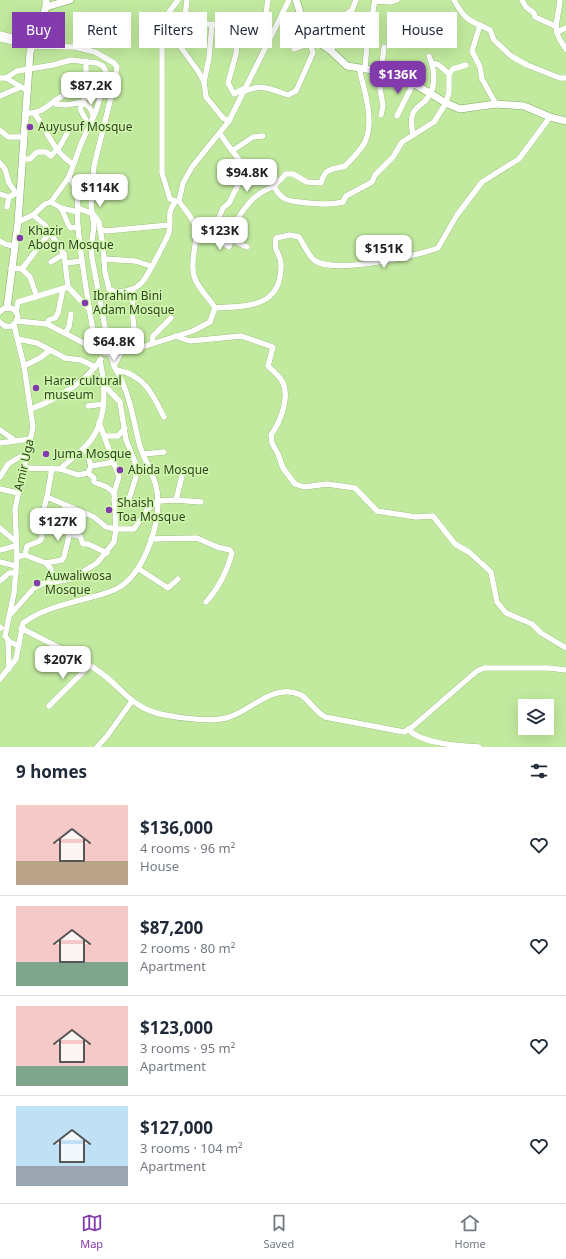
<!DOCTYPE html>
<html lang="en">
<head>
<meta charset="utf-8">
<style>
	:root { --surface:#fff; --page:#f2f2f3; --text:#1f2937; --muted:#747a83; --line:#e0e1e3; --accent:#833aac }
	body { margin:0; font-family:"Noto Sans",sans-serif; background:var(--page); color:var(--text); height:100vh; display:flex; flex-direction:column; font-size:15px; white-space:nowrap }
	* { box-sizing:border-box; margin:0 }
	p { font-size:13px; color:var(--muted) }
	.icon { flex:none; width:22px; height:22px; fill:none; stroke:currentColor; stroke-width:2; stroke-linecap:round; stroke-linejoin:round }
	.map { position:relative; height:747px; overflow:hidden }
	.side { display:flex; flex-direction:column; background:var(--surface); flex:1 }
	.side>* { flex:none }
	.guide { position:absolute; left:12px; top:12px; width:542px; height:36px; display:flex; gap:8px }
	.fabs { position:absolute; left:518px; top:699px; display:grid; gap:8px }
	.fabs a { display:grid; place-items:center; width:36px; height:36px; border-radius:0px; background:var(--surface); box-shadow:0 4px 16px #0002; font-size:20px }
	.price { position:absolute; translate:-50% -34px; padding:0 9px; border-radius:8px; background:#fff; color:#222; font-size:13px; line-height:26px; filter:drop-shadow(0 1px 2px #0008) }
	.price::after { content:''; position:absolute; left:50%; top:24px; width:12px; height:9px; margin-left:-6px; background:inherit; clip-path:polygon(0 0,100% 0,50% 100%) }
	.price.active { background:var(--accent); color:#fff }
	ul { padding:0; list-style:none }
	li { display:flex; align-items:center; gap:12px; height:100px; padding:0 16px }
	li+li { border-top:1px solid var(--line) }
	li span { display:grid; place-items:center; flex:none; width:112px; height:80px; border-radius:0px; color:#555 }
	li>.icon { margin-inline-start:auto }
	span .icon { width:48px; height:48px; fill:#fffc; stroke-width:1 }
	li b { font-size:17px }
	h2 { display:flex; justify-content:space-between; align-items:center; height:48px; padding:0 16px; font-size:17px }
	.tag { padding:0 14px; border-radius:0px; background:var(--surface); box-shadow:0 4px 16px #0002; font-size:14px; line-height:36px }
	.tag.active { background:var(--accent); color:#fff }
	.tabs { display:flex; justify-content:space-around; align-items:center; height:56px; border-top:1px solid var(--line); background:var(--surface); font-size:11px; color:var(--muted) }
	.tabs a { display:grid; justify-items:center; gap:2px }
	.tabs .active { color:var(--accent) }
	.map>svg:first-child { display:block }
</style>
</head>
<body>
<div class="map">
<svg width="566" height="747" viewBox="0 0 566 747">
	<rect width="100%" height="100%" fill="#c2ea9f"/>
	<g fill="none" stroke-linecap="round" stroke-linejoin="round">
		<!-- minor casing -->
		<g stroke="#82a85f" stroke-width="6">
			<g id="minor">
				<path d="M187 0 185 17 189 21 271 34"/>
				<path d="M454 0C461 13 466 20 480 25L472 51 480 67 482 79 496 104"/>
				<path d="M522 0 526 7 534 13 535 17 555 26"/>
				<path d="M560 0C558 23 550 28 566 49"/>
				<path d="M375 1 391 2 397 0"/>
				<path d="M480 25 490 30 494 40 511 56 527 65 560 78H566"/>
				<path d="M238 29 236 54 228 83 234 94 243 89"/>
				<path d="M263 32 268 0"/>
				<path d="M557 32 566 28"/>
				<path d="M0 34 37 43"/>
				<path d="M0 39 31 46 75 47 95 52 114 63 117 67 114 85 94 166 91 206 94 226 91 248 92 258 110 354 114 366"/>
				<path d="M162 42H177L198 71 204 82 206 97 223 118 229 121"/>
				<path d="M294 49 310 43"/>
				<path d="M331 51C337 38 339 16 352 10L356 0"/>
				<path d="M86 61V82L96 88"/>
				<path d="M359 68C364 90 375 120 365 142 361 150 352 159 345 166 332 170 325 167 321 183L307 182 293 174H286L274 186C282 203 292 201 308 203 321 204 330 205 343 202L346 196 372 182 375 175 393 157 402 142 434 122 446 103 449 92V74L439 65 432 63"/>
				<path d="M365 69 367 43 375 0"/>
				<path d="M377 70 383 106 381 115"/>
				<path d="M381 71 384 47"/>
				<path d="M449 74 453 69 466 65"/>
				<path d="M0 78H6L28 91"/>
				<path d="M6 78 17 71 53 65 71 60 97 63 103 66 107 74 96 111 81 144 69 177C82 196 76 206 78 227 81 258 86 289 91 319 92 330 98 341 101 352"/>
				<path d="M204 82 209 58 212 24"/>
				<path d="M241 93C261 83 268 88 288 95L296 91 313 53 307 34"/>
				<path d="M0 96 21 87"/>
				<path d="M55 100 56 104 66 105 83 102 90 108 93 115"/>
				<path d="M26 113C42 115 51 102 64 95V92C71 85 78 81 85 74"/>
				<path d="M35 114C47 130 54 153 73 164"/>
				<path d="M397 116 414 82"/>
				<path d="M86 120 80 109 87 93 96 88 102 91"/>
				<path d="M0 130 8 137H23"/>
				<path d="M220 134C229 147 240 163 253 172 261 177 269 178 274 186 269 189 262 191 258 195 249 201 226 229 234 240 236 243 243 245 247 247"/>
				<path d="M413 135C412 128 410 120 413 113 415 109 420 105 424 102 437 89 436 73 429 56"/>
				<path d="M232 151 253 137 263 136"/>
				<path d="M22 159H30L37 152H46L51 156 60 146 69 130"/>
				<path d="M0 163 5 169 9 183 16 193 9 197 0 194"/>
				<path d="M176 201 170 199 162 173V42L169 12 178 0"/>
				<path d="M51 202 61 208 69 226 71 228 78 227"/>
				<path d="M7 207 9 197"/>
				<path d="M61 208 78 212"/>
				<path d="M78 208 93 214 99 222 103 246 105 272 109 289C118 295 137 290 143 281 147 277 168 237 169 232 172 219 166 214 175 202"/>
				<path d="M33 215 45 204 51 202 69 177"/>
				<path d="M18 222 33 215 45 225 64 254 68 287 89 309"/>
				<path d="M100 229 106 231 169 225"/>
				<path d="M196 230 209 233 229 247 232 238"/>
				<path d="M212 234 223 208 229 203 241 179 250 169"/>
				<path d="M0 241 5 244 13 246"/>
				<path d="M104 259 135 261 151 266"/>
				<path d="M51 262 64 254"/>
				<path d="M66 263 82 261"/>
				<path d="M11 268 22 269 30 277 37 297"/>
				<path d="M22 269 50 232"/>
				<path d="M133 289C132 310 132 328 139 348"/>
				<path d="M215 308C248 306 282 308 281 264 281 253 273 253 276 238L290 235 299 237C303 243 308 255 314 260 333 275 416 256 438 248L457 215 482 182 519 159 550 117"/>
				<path d="M0 312C6 305 15 307 18 316 16 327 7 330 0 322"/>
				<path d="M16 312 18 302 68 287"/>
				<path d="M17 321 47 324 101 352 110 354 139 348 193 331 210 322 215 308C209 297 197 288 194 276 189 259 200 240 194 224 192 216 183 208 179 201L183 183 192 167 229 121 289 0"/>
				<path d="M47 324 49 320 55 318 58 313 63 289"/>
				<path d="M14 325 24 366 33 427 15 509 17 557 14 593 5 636 10 642 19 646"/>
				<path d="M65 333 69 327 71 314"/>
				<path d="M175 336 190 341 241 336 273 347 268 366C272 370 276 373 280 378 292 393 281 421 271 435L272 443 278 454 283 468 295 484 304 487 327 484 355 488 377 511 416 517 433 516 455 544 469 552 491 572 497 602 506 613 532 624 541 633 566 648"/>
				<path d="M18 339 37 343 65 358 81 360 95 367"/>
				<path d="M152 344 153 336 171 318"/>
				<path d="M24 366 40 358 49 351"/>
				<path d="M117 370C144 375 153 394 164 417"/>
				<path d="M104 385 120 402 126 440 135 462 136 477 129 499 126 501 114 500"/>
				<path d="M88 406 104 404"/>
				<path d="M31 409C57 399 86 382 101 359"/>
				<path d="M99 422 119 477 114 493"/>
				<path d="M0 430 13 439"/>
				<path d="M106 436H118L125 428"/>
				<path d="M0 443 30 439"/>
				<path d="M85 447 91 466"/>
				<path d="M143 454 164 452"/>
				<path d="M60 469C68 462 78 454 86 446 108 423 106 388 100 360"/>
				<path d="M88 473 91 466 115 462"/>
				<path d="M0 477 8 464 28 452"/>
				<path d="M0 489 18 493"/>
				<path d="M47 497 52 468"/>
				<path d="M176 500 184 468"/>
				<path d="M159 501 176 500 201 502"/>
				<path d="M0 528 15 541"/>
				<path d="M69 534 80 536 83 544H88L107 553"/>
				<path d="M151 539 197 538 217 547 230 550 232 553C227 571 219 588 206 602"/>
				<path d="M0 550 15 546"/>
				<path d="M25 555 46 563 62 560 64 557C66 547 70 537 70 526 69 517 64 515 65 505"/>
				<path d="M17 557 25 555 27 546 40 541 42 537 41 520 47 497 94 517 106 527 116 529 114 493 107 487 94 482V478L88 473 78 475 60 469 25 468"/>
				<path d="M0 562 16 566"/>
				<path d="M46 563 51 569V582"/>
				<path d="M139 569 168 588 178 579"/>
				<path d="M0 581 9 573H16"/>
				<path d="M11 614 34 588 42 584 71 579 97 563 114 542 116 529H134L147 510 155 503"/>
				<path d="M0 627 1 628"/>
				<path d="M21 628C49 643 79 656 105 676 126 693 135 710 165 715 180 718 211 722 226 718 251 712 272 682 301 695 308 699 315 711 325 717L404 732 411 728 477 671 484 668H549L566 670"/>
				<path d="M8 641 9 669"/>
				<path d="M0 679 16 659 23 623C42 609 66 604 88 598 99 595 110 593 120 587 146 571 164 515 156 486 152 471 143 458 139 443 132 414 130 393 114 366L122 351"/>
				<path d="M49 706 89 666"/>
				<path d="M408 729C422 744 460 746 479 747"/>
				<path d="M97 747 107 736 132 701"/>
			</g>
		</g>
		<!-- major casing -->
		<g stroke="#82a85f" stroke-width="8">
			<g id="major">
				<path d="M296 0 307 34 331 51 347 66 398 74 446 103 460 109 496 104 524 106 550 117 566 121"/>
				<path d="M46 7 70 0"/>
				<path d="M7 308 18 222 30 52 46 7V0"/>
			</g>
		</g>
		<!-- minor -->
		<use href="#minor" stroke="#fff" stroke-width="5.5"/>
		<!-- major -->
		<use href="#major" stroke="#fff" stroke-width="7"/>
	</g>
	<!-- markers -->
	<g fill="#833aac" stroke="#cff8ac" stroke-width="1.5">
		<circle cx="30" cy="127" r="4"/>
		<circle cx="20" cy="238" r="4"/>
		<circle cx="85" cy="303" r="4"/>
		<circle cx="36" cy="388" r="4"/>
		<circle cx="46" cy="454" r="4"/>
		<circle cx="120" cy="470" r="4"/>
		<circle cx="109" cy="510" r="4"/>
		<circle cx="37" cy="583" r="4"/>
	</g>
	<g text-anchor="middle" stroke-width="3" stroke-linejoin="round" paint-order="stroke">
		<!-- poi labels -->
		<g font-size="12" fill="#314122" stroke="#cff8ac" text-anchor="start">
			<text x="38" y="131">Auyusuf Mosque</text>
			<text x="28" y="235">Khazir<tspan x="28" dy="14">Abogn Mosque</tspan></text>
			<text x="93" y="300">Ibrahim Bini<tspan x="93" dy="14">Adam Mosque</tspan></text>
			<text x="44" y="385">Harar cultural<tspan x="44" dy="14">museum</tspan></text>
			<text x="54" y="458">Juma Mosque</text>
			<text x="128" y="474">Abida Mosque</text>
			<text x="117" y="507">Shaish<tspan x="117" dy="14">Toa Mosque</tspan></text>
			<text x="45" y="580">Auwaliwosa<tspan x="45" dy="14">Mosque</tspan></text>
		</g>
		<!-- street labels -->
		<g font-size="12" fill="#314122" stroke="#cff8ac">
			<text transform="translate(24 465) rotate(-77)" y="4">Amir Uga</text>
		</g>
	</g>
</svg>
<div class="fabs">
<a><svg class="icon" aria-label="layers" viewBox="0 0 24 24"><path d="M12 4l9 5-9 5-9-5zM3 14l9 5 9-5"/></svg></a>
</div>
<b class="price active" style="left:398px;top:95px">$136K</b>
<b class="price" style="left:91px;top:106px">$87.2K</b>
<b class="price" style="left:247px;top:193px">$94.8K</b>
<b class="price" style="left:100px;top:208px">$114K</b>
<b class="price" style="left:220px;top:251px">$123K</b>
<b class="price" style="left:384px;top:269px">$151K</b>
<b class="price" style="left:114px;top:362px">$64.8K</b>
<b class="price" style="left:58px;top:542px">$127K</b>
<b class="price" style="left:63px;top:680px">$207K</b>
<div class="guide">
<a class="tag active">Buy</a>
<a class="tag">Rent</a>
<a class="tag">Filters</a>
<a class="tag">New</a>
<a class="tag">Apartment</a>
<a class="tag">House</a>
</div>
</div>
<section class="side">
<h2>9 homes<svg class="icon" aria-label="filters" viewBox="0 0 24 24"><path d="M4 7h16M4 17h16"/><circle cx="9" cy="7" r="2"/><circle cx="15" cy="17" r="2"/></svg></h2>
<ul>
<li><span style="background:linear-gradient(#f6c9c9 70%,#b9a48a 0)"><svg class="icon" aria-label="home" viewBox="0 0 24 24"><path d="M3 11l9-7 9 7M6 9v11h12V9"/></svg></span><div><b>$136,000</b><p>4 rooms · 96 m²</p><p>House</p></div><svg class="icon" aria-label="heart" viewBox="0 0 24 24"><path d="M12 20l-8-8c-3-5 5-10 8-4 3-6 11-1 8 4z"/></svg></li>
<li><span style="background:linear-gradient(#f6c9c9 70%,#7fa58c 0)"><svg class="icon" aria-label="home" viewBox="0 0 24 24"><path d="M3 11l9-7 9 7M6 9v11h12V9"/></svg></span><div><b>$87,200</b><p>2 rooms · 80 m²</p><p>Apartment</p></div><svg class="icon" aria-label="heart" viewBox="0 0 24 24"><path d="M12 20l-8-8c-3-5 5-10 8-4 3-6 11-1 8 4z"/></svg></li>
<li><span style="background:linear-gradient(#f6c9c9 75%,#7fa58c 0)"><svg class="icon" aria-label="home" viewBox="0 0 24 24"><path d="M3 11l9-7 9 7M6 9v11h12V9"/></svg></span><div><b>$123,000</b><p>3 rooms · 95 m²</p><p>Apartment</p></div><svg class="icon" aria-label="heart" viewBox="0 0 24 24"><path d="M12 20l-8-8c-3-5 5-10 8-4 3-6 11-1 8 4z"/></svg></li>
<li><span style="background:linear-gradient(#bfe0f5 75%,#9aa5b1 0)"><svg class="icon" aria-label="home" viewBox="0 0 24 24"><path d="M3 11l9-7 9 7M6 9v11h12V9"/></svg></span><div><b>$127,000</b><p>3 rooms · 104 m²</p><p>Apartment</p></div><svg class="icon" aria-label="heart" viewBox="0 0 24 24"><path d="M12 20l-8-8c-3-5 5-10 8-4 3-6 11-1 8 4z"/></svg></li>
</ul>
</section>
<nav class="tabs">
<a class="active"><svg class="icon" aria-label="map" viewBox="0 0 24 24"><path d="M3 6l6-2 6 2 6-2v14l-6 2-6-2-6 2zM9 4v14M15 6v14"/></svg>Map</a>
<a><svg class="icon" aria-label="saved" viewBox="0 0 24 24"><path d="M7 4h10v16l-5-4-5 4z"/></svg>Saved</a>
<a><svg class="icon" aria-label="home" viewBox="0 0 24 24"><path d="M3 11l9-7 9 7M6 9v11h12V9"/></svg>Home</a>
</nav>
</body>
</html>
